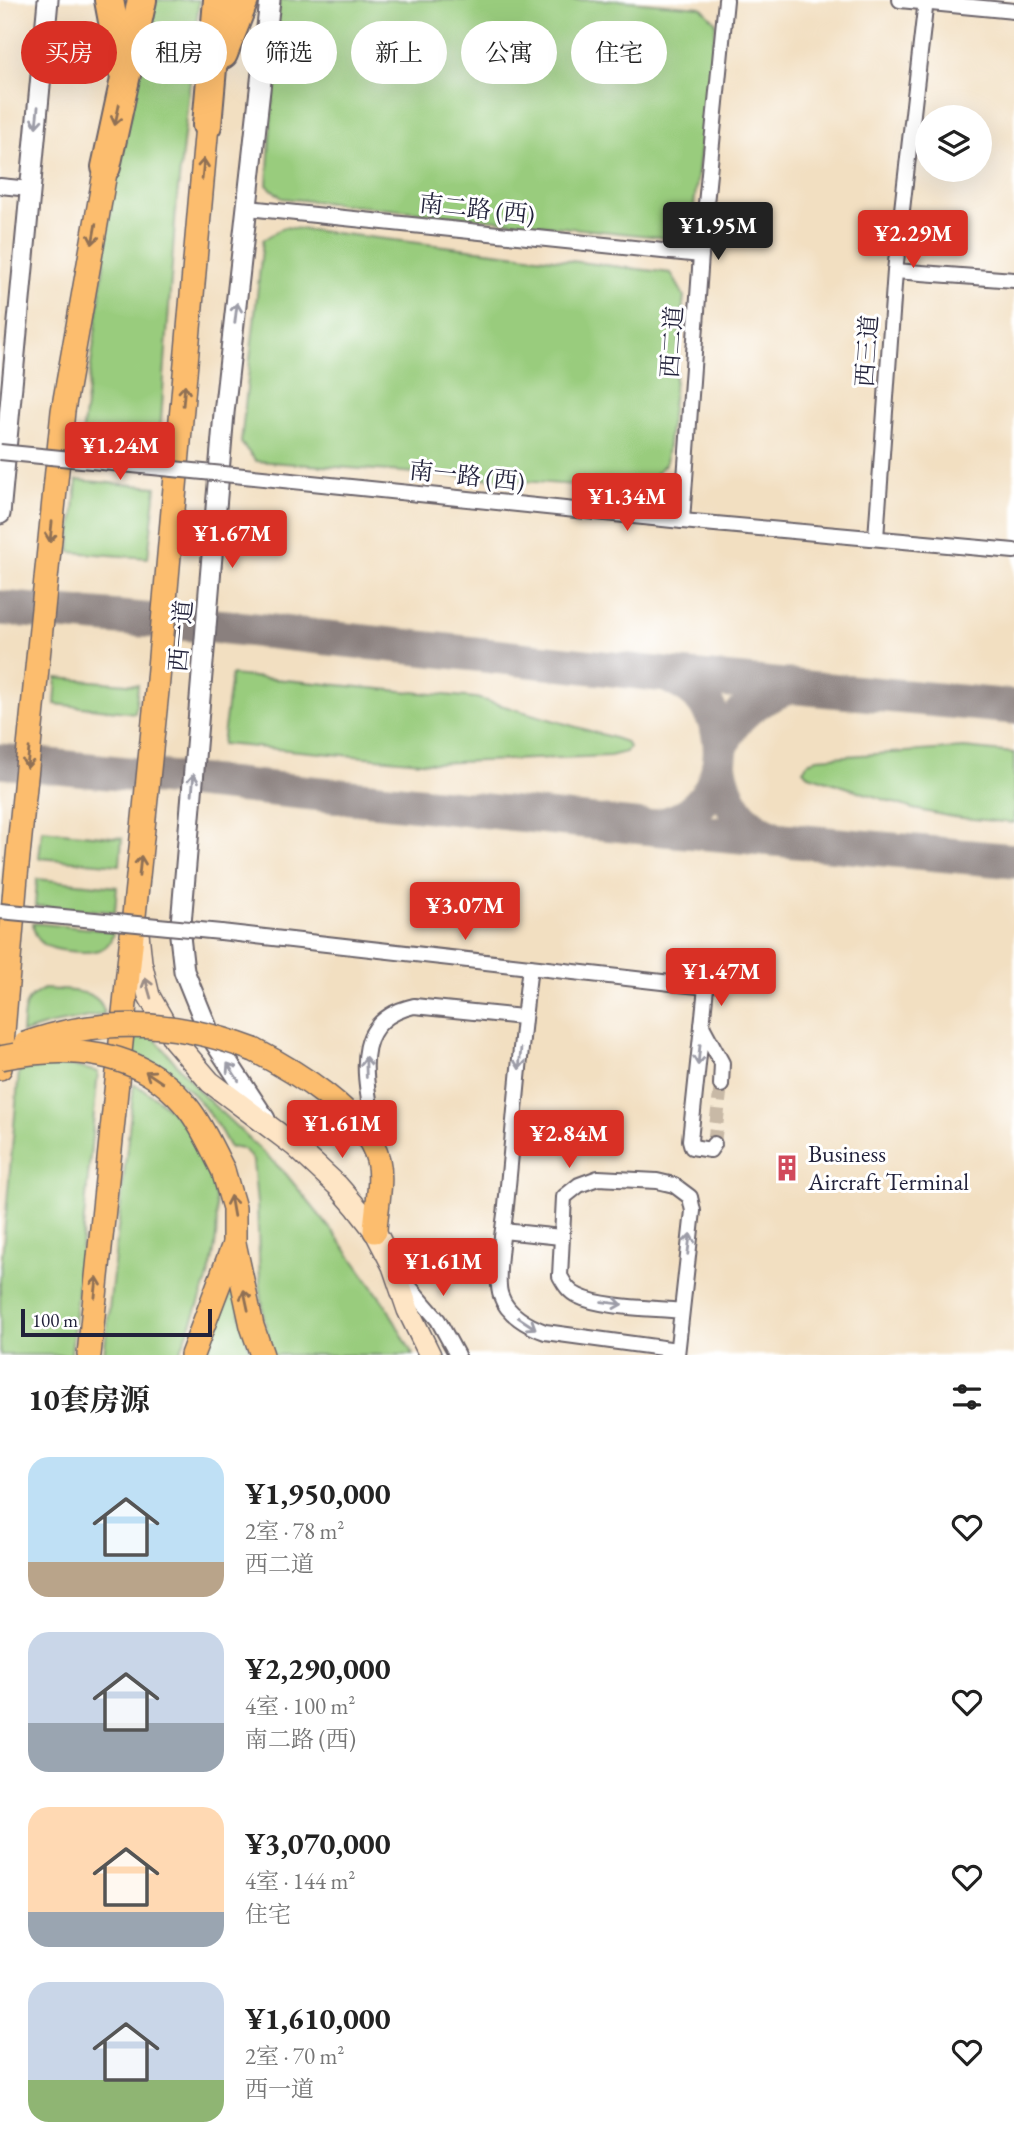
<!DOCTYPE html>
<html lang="zh">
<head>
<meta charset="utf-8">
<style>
	:root { --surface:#fff; --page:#f2f2f2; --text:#222; --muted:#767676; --accent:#d93025 }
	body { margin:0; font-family:"EB Garamond","Noto Serif SC",serif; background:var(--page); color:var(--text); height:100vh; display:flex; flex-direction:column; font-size:26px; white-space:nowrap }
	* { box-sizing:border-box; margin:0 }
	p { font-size:23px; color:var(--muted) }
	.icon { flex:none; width:38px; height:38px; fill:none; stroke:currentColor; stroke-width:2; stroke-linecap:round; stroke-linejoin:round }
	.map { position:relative; height:1355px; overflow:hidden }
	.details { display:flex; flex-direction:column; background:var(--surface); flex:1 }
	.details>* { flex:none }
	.guide { position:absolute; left:21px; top:21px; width:973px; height:63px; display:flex; gap:14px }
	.buttons { position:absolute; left:915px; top:105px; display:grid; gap:14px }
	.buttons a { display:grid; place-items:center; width:77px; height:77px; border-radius:50%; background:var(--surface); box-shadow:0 7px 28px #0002; font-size:35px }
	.scale { position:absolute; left:21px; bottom:18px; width:191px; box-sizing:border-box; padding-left:7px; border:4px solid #22223b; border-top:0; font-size:19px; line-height:24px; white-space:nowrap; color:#22223b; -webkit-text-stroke:5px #fff; paint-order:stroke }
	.price { position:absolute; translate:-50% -60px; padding:0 16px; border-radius:7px; background:var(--accent); color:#fff; font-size:23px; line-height:46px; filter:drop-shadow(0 2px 4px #0008) }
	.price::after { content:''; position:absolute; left:50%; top:42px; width:21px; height:16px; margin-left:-10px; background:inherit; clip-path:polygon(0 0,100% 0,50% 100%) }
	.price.on { background:#222; color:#fff }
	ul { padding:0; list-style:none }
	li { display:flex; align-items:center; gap:21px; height:175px; padding:0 28px }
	li span { display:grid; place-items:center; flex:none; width:196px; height:140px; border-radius:21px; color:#555 }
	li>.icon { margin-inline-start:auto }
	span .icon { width:84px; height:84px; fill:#fffc; stroke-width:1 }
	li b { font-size:30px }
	h2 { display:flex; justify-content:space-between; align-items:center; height:84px; padding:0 28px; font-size:30px }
	.chip { padding:0 24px; border-radius:32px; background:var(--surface); box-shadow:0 7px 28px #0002; font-size:24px; line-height:63px }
	.chip.on { background:var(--accent); color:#fff }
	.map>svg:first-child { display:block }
</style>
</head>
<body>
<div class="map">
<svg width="1014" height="1355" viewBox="0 0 1014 1355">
	<rect width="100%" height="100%" fill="#fff"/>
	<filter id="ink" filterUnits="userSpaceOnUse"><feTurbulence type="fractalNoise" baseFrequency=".0143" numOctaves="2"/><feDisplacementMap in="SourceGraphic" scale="14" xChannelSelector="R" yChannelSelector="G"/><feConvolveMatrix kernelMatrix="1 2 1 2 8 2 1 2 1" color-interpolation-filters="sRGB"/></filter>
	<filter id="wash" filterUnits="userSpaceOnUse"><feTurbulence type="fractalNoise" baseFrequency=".00686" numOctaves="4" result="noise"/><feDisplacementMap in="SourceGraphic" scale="28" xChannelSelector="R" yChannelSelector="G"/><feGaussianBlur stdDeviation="1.57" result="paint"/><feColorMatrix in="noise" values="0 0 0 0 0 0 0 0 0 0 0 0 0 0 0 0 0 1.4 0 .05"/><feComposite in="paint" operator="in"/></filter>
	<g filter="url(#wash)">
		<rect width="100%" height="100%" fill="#f2dfc1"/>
		<!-- green -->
		<g fill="#99cc7d" stroke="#5e775c" stroke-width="2">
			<path d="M156 0H199L176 207 159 449 81 443 113 193Z"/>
			<path d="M279 0H617L701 7 716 22 692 222 678 239 282 198 267 185Z"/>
			<path d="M284 227 671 273 684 296 666 463 640 490 256 461 241 443 263 240Z"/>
			<path d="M77 480 156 487 148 558 70 552Z"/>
			<path d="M231 675 476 698 611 737 626 742 629 747 626 752 610 756 432 763 222 744Z"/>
			<path d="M57 678 138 685 135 713 55 704Z"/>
			<path d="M964 748 1014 753V823L952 817 913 809 809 775 803 770 808 763 817 758Z"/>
			<path d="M42 830 122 838 120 865 39 858Z"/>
			<path d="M37 879 117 887 115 912 35 906Z"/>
			<path d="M33 923 113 931C111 955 86 953 68 951 49 949 34 944 33 923Z"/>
			<path d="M44 989C64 991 102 987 104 1014L48 1025 22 1033C24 1010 21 1000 44 989Z"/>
			<path d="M151 1034 200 1092 286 1174 337 1237 387 1307 413 1355H273L264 1319 260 1283 257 1204 253 1161 245 1150 238 1147 230 1148C209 1106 178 1072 134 1054V1035Z"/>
			<path d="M48 1065 77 1067 98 1072 71 1355H0V1279L19 1071Z"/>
			<path d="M134 1084C205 1122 231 1197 209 1274 201 1301 189 1328 179 1355H104Z"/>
			<path d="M233 1287 251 1355H206Z"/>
		</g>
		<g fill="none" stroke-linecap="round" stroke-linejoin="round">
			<!-- taxiway -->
			<g stroke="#8a807e" stroke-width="35">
				<path d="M0 608 227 627 667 675 1014 707"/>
				<path d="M721 748C732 714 758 698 791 686"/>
				<path d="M0 761 653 828 1014 861"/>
				<path d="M719 764C725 800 740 825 774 838"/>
				<path d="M654 827C663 825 672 823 680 819 727 793 734 729 695 692 687 685 677 680 667 675"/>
			</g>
		</g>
	</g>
	<g filter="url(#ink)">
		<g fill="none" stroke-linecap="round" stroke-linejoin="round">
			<!-- minor-tunnel -->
			<path stroke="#c8b9a6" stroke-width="14" stroke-dasharray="14 7" stroke-linecap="butt" d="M714 1144 721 1085"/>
			<!-- minor casing -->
			<g stroke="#6b646a" stroke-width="18">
				<g id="minor">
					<path d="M900 0 1014 11"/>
					<path d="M0 186 30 189"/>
					<path d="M248 208 701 255"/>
					<path d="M895 271 1014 280"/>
					<path d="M244 476 682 521 1014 551"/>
					<path d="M682 521 701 255 726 0"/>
					<path d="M876 538 895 271 926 0"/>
					<path d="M221 932 706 987 702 1026"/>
					<path d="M530 967C520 1046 514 1126 506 1206 504 1226 494 1279 501 1296 507 1314 528 1326 545 1332L677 1350"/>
					<path d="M714 1144 710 1150 692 1147 690 1140 702 1026 722 1063 721 1085"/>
					<path d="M376 1147C372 1094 340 1023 414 1006L523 1017"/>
					<path d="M503 1231 561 1237"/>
					<path d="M401 1277 438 1320 457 1355"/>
					<path d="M677 1355 693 1211 690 1197 674 1185 657 1181 598 1178 579 1185 564 1197 560 1276C565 1285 569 1292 578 1296 602 1308 653 1308 681 1311"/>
				</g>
			</g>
			<!-- tertiary casing -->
			<g stroke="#6b646a" stroke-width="23">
				<g id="tertiary">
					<path d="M0 514 48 0"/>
					<path d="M265 1119 210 1035 184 971 180 936 224 413 270 0"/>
				</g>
			</g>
			<!-- secondary casing -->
			<g stroke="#6b646a" stroke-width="24">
				<path id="secondary" d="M138 933 141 962 149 996 174 1040 210 1082 295 1146 338 1186 357 1208 375 1231 393 1266 408 1310 430 1355"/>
			</g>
			<!-- primary casing -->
			<g stroke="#6b646a" stroke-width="26">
				<g id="primary">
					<path d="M254 1050C293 1070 367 1114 378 1160 383 1182 376 1208 375 1231"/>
					<path d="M0 1068 16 876 63 411 106 167"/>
					<path d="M223 1170 234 1208V1243L252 1326 262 1355"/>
					<path d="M89 1355 157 691 207 125"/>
					<path d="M192 1355 234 1244"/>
				</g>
			</g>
			<!-- motorway casing -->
			<g stroke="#6b646a" stroke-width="32">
				<g id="motorway">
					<path d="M109 0 122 69"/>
					<path d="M223 54 244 0"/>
					<path d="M207 125 218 0"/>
					<path d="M106 167 142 0"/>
				</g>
			</g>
			<!-- minor -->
			<use href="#minor" stroke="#fff" stroke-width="14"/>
			<!-- tertiary -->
			<use href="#tertiary" stroke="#fff" stroke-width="19"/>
			<!-- secondary -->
			<use href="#secondary" stroke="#fee5c5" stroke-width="21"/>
			<!-- primary -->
			<use href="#primary" stroke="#fcbd6e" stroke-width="23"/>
			<!-- motorway -->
			<use href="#motorway" stroke="#fcbd6e" stroke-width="28"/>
			<!-- minor-bridge casing -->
			<g stroke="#6b646a" stroke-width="18" stroke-linecap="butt">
				<g id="minor-bridge">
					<path d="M0 452 244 476"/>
					<path d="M0 911 221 932"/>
				</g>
			</g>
			<!-- primary-bridge casing -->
			<g stroke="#6b646a" stroke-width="26" stroke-linecap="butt">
				<g id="primary-bridge">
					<path d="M25 1044C101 1016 179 1021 254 1050"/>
					<path d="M0 1058C69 1044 141 1048 188 1108 203 1127 212 1149 223 1170"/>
				</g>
			</g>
			<!-- minor-bridge -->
			<use href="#minor-bridge" stroke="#fff" stroke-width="14"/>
			<!-- primary-bridge -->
			<use href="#primary-bridge" stroke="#fcbd6e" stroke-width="23"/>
		</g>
		<!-- one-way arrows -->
		<defs><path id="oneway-shaft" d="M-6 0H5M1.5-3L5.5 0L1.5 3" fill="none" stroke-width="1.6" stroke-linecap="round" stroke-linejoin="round" transform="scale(1.75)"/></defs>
		<g stroke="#8f7054">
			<use href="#oneway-shaft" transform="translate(117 115) rotate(102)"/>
			<use href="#oneway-shaft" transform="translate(203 169) rotate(-85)"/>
			<use href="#oneway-shaft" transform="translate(94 234) rotate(100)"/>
			<use href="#oneway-shaft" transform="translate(184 395) rotate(-85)"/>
			<use href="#oneway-shaft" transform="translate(51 532) rotate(96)"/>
			<use href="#oneway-shaft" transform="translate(28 758) rotate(96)"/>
			<use href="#oneway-shaft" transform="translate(140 866) rotate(-84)"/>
			<use href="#oneway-shaft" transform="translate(154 1077) rotate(-146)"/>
			<use href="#oneway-shaft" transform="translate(232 1206) rotate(-100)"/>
			<use href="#oneway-shaft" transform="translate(96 1287) rotate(-84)"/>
			<use href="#oneway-shaft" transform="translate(246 1300) rotate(-102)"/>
		</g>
		<g stroke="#9c9ca7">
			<use href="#oneway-shaft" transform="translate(37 117) rotate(96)"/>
			<use href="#oneway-shaft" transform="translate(236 313) rotate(-83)"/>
			<use href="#oneway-shaft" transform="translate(193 784) rotate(-85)"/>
			<use href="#oneway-shaft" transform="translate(699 1055) rotate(96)"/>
			<use href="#oneway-shaft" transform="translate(520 1059) rotate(95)"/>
			<use href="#oneway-shaft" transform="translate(366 1067) rotate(-92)"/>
			<use href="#oneway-shaft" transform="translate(233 1072) rotate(-123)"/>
			<use href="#oneway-shaft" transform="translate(689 1244) rotate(-83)"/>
			<use href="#oneway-shaft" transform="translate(612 1303) rotate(7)"/>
			<use href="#oneway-shaft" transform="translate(527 1323) rotate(33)"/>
		</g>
		<use stroke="#9b8d87" href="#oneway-shaft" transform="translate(148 988) rotate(-106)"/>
	</g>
	<!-- icons -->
	<defs>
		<g id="building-bare" transform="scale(2.1)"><path d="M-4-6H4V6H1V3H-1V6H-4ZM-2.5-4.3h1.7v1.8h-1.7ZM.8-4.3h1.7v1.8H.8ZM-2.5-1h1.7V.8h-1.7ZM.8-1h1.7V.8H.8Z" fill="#d1495b" stroke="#fff" stroke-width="2.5" paint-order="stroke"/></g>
	</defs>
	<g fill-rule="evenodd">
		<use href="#building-bare" x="787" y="1168"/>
	</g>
	<g text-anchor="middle" stroke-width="6" stroke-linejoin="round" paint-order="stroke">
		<!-- street labels -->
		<g font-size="24" fill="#22223b" stroke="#fff">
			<text transform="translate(477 209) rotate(6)" y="8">南二路 (西)</text>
			<text transform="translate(672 342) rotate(-86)" y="8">西二道</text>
			<text transform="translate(867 351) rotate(-86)" y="8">西三道</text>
			<text transform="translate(467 476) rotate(6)" y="8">南一路 (西)</text>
			<text transform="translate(181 636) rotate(-85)" y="8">西一道</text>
		</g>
		<!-- poi labels -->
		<g font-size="24" fill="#22223b" stroke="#fff" text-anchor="start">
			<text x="808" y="1162">Business<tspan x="808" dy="28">Aircraft Terminal</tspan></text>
		</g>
	</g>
</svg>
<div class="buttons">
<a><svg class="icon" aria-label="layers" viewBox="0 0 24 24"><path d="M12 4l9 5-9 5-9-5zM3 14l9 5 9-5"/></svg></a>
</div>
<div class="scale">100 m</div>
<b class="price on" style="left:718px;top:262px">¥1.95M</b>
<b class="price" style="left:913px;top:270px">¥2.29M</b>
<b class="price" style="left:120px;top:482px">¥1.24M</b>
<b class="price" style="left:627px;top:533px">¥1.34M</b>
<b class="price" style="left:232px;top:570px">¥1.67M</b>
<b class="price" style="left:465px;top:942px">¥3.07M</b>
<b class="price" style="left:721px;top:1008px">¥1.47M</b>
<b class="price" style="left:342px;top:1160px">¥1.61M</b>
<b class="price" style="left:569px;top:1170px">¥2.84M</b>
<b class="price" style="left:443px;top:1298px">¥1.61M</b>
<div class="guide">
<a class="chip on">买房</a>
<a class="chip">租房</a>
<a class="chip">筛选</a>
<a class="chip">新上</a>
<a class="chip">公寓</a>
<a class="chip">住宅</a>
</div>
</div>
<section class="details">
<h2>10套房源<svg class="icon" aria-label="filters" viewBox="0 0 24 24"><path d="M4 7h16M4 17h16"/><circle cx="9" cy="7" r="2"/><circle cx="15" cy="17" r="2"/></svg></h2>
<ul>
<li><span style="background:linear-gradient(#bfe0f5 75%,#b9a48a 0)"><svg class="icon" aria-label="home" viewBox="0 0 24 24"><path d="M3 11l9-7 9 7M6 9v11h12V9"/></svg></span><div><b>¥1,950,000</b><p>2室 · 78 m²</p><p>西二道</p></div><svg class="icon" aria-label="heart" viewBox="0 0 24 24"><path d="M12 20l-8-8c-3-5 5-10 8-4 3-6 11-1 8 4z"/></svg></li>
<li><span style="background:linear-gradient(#c9d6e8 65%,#9aa5b1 0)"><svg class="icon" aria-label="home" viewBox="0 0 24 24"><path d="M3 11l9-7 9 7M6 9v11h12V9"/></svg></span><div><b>¥2,290,000</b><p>4室 · 100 m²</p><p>南二路 (西)</p></div><svg class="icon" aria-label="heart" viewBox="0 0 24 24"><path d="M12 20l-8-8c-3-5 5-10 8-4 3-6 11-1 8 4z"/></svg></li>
<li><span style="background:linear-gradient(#ffd9b3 75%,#9aa5b1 0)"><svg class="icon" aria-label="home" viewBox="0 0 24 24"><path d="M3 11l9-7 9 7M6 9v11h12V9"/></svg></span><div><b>¥3,070,000</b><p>4室 · 144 m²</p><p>住宅</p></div><svg class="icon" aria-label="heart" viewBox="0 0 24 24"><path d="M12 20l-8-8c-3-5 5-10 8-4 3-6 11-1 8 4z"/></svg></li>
<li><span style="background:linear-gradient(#c9d6e8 70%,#8fb573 0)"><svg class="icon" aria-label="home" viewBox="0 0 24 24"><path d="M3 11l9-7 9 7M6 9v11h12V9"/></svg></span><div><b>¥1,610,000</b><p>2室 · 70 m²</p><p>西一道</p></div><svg class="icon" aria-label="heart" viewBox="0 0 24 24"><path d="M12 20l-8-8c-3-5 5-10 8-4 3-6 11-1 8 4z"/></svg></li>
</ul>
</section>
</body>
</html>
